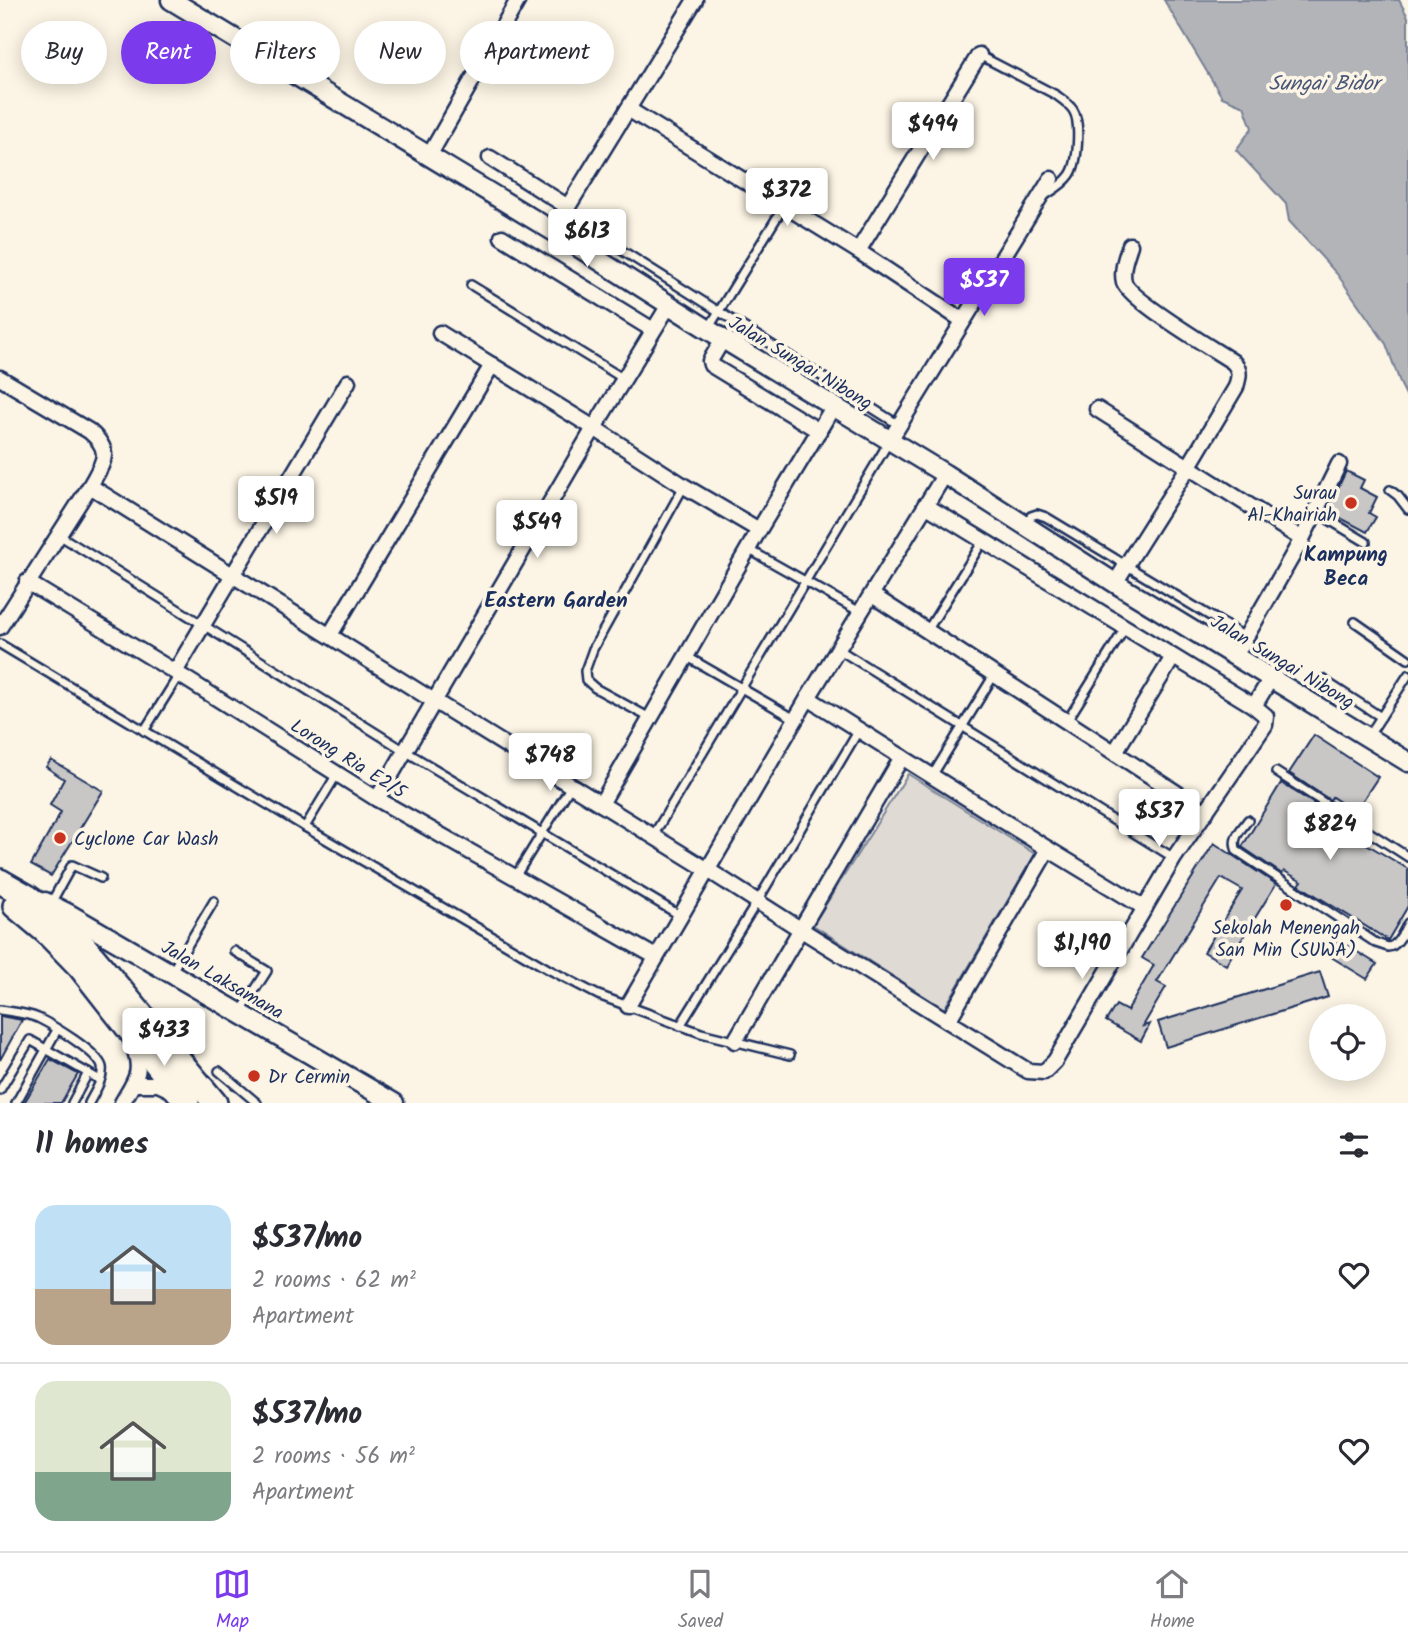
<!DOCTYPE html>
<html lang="en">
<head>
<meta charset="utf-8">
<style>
	:root { --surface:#fff; --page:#f2f2f3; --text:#2b2b33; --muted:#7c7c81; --line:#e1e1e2; --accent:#7c3aed }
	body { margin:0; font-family:Kalam,sans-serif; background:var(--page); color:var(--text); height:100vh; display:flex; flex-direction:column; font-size:26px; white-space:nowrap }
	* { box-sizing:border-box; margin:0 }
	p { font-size:23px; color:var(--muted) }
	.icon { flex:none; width:38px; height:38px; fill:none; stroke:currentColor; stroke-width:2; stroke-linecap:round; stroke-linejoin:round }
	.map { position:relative; height:1103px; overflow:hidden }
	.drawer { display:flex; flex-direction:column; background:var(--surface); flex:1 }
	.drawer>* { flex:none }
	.top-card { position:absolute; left:21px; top:21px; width:700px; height:63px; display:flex; gap:14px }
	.tools { position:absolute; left:1309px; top:1004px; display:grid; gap:14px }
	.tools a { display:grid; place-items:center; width:77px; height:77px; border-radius:50%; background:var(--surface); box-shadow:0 4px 18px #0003; font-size:35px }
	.price { position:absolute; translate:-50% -60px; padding:0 16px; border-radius:7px; background:#fff; color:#222; font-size:23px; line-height:46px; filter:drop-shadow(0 2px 4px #0008) }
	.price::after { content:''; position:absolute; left:50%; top:42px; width:21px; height:16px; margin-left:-10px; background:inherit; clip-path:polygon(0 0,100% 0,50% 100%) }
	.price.selected { background:var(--accent); color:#fff }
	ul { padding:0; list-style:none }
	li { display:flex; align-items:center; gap:21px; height:175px; padding:0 35px }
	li+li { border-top:2px solid var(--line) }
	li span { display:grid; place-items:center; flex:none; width:196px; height:140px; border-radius:21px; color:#555 }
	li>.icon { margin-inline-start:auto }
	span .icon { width:84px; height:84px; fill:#fffc; stroke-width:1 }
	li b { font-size:30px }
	h2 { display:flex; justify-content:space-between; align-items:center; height:84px; padding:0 35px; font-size:30px }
	.pill { padding:0 24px; border-radius:32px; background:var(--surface); box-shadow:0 4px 18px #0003; font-size:24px; line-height:63px }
	.pill.selected { background:var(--accent); color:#fff }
	.menu { display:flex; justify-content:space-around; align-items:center; height:98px; border-top:2px solid var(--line); background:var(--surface); font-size:19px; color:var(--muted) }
	.menu a { display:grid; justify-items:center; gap:4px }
	.menu .selected { color:var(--accent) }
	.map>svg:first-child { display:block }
</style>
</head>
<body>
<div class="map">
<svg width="1408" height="1103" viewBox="0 0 1408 1103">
	<rect width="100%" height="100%" fill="#fcf5e5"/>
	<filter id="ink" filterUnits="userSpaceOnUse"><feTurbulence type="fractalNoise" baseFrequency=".0143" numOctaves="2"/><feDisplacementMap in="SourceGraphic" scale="14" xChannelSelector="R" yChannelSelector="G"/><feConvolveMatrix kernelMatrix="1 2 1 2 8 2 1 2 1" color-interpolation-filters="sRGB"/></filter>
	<g filter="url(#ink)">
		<!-- green -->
		<path fill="#dfdbd4" stroke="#7d8599" stroke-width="2" d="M908 774 1035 854 944 1009 813 925Z"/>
		<!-- water -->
		<path fill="#b2b4b8" stroke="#767f94" stroke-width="2" d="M1164 0H1399L1408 17V399L1401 385 1386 344 1337 274 1289 221 1286 204 1236 150 1252 128 1244 106 1222 97Z"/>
		<!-- building -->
		<g fill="#c8c7c6" stroke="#1b2f5e" stroke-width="2">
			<path d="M1346 471 1364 480 1360 488 1377 497 1369 513 1376 517 1367 532 1327 511Z"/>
			<path d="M1314 735 1378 777 1355 812 1332 797 1330 800 1289 773Z"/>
			<path d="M51 760 103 791 51 876 31 865 61 812 50 805 64 779 46 767Z"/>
			<path d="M1281 783 1324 810 1321 815 1330 822 1408 869V906L1388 940 1299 885 1302 881 1284 871 1282 874 1242 847Z"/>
			<path d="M1214 843 1276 884 1226 965 1204 952 1242 890 1221 878 1157 982 1166 987 1143 1026 1150 1024 1141 1041 1106 1021 1116 1005 1127 1011 1154 965 1142 958Z"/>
			<path d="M1338 940 1377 964 1367 979 1328 955Z"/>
			<path d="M1320 972 1328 997 1166 1047 1158 1022Z"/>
			<path d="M0 1016 22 1020 0 1060Z"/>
			<path d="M50 1059 78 1074 61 1103H24Z"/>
		</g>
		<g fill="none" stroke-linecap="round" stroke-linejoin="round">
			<!-- service casing -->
			<g stroke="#1b2f5e" stroke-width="12">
				<g id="service">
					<path d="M979 55 1056 95C1063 100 1069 104 1073 110 1081 122 1078 164 1070 175 1063 185 1053 190 1044 196"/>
					<path d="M564 214 899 425"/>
					<path d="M471 285 624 379"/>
					<path d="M708 329 784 206"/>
					<path d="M1390 490 1398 496 1408 509"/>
					<path d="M1316 512 1366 542"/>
					<path d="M1026 523 1031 516 1037 514 1046 517 1245 637"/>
					<path d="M59 535 405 751 681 916"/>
					<path d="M748 549 860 612"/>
					<path d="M1355 622 1408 659"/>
					<path d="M927 631 983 541"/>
					<path d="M0 644 305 827 548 969 598 995 701 1033 790 1055"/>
					<path d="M838 649 1174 858"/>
					<path d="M686 656 795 719"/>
					<path d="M1322 679 1381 717"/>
					<path d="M650 718 595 688 586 680 585 671 593 649 684 486"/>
					<path d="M1067 721 1125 628"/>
					<path d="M144 731 179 675"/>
					<path d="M1368 737 1408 675"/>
					<path d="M1276 772 1408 857"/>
					<path d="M932 776 994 675"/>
					<path d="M1248 820C1241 830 1231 838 1237 851L1376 943C1377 943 1387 947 1388 947 1398 947 1404 930 1408 923"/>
					<path d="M305 827 337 774"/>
					<path d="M653 836 890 440"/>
					<path d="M515 877 571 786"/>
					<path d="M51 903 72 865 101 878"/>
					<path d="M234 951 267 971 240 1013"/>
					<path d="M171 973 214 901"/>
					<path d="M0 1010C12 1012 26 1013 38 1018 52 1025 98 1052 102 1067 104 1079 94 1093 89 1103"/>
					<path d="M680 1026 757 902 859 730"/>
					<path d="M219 1071 257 1103"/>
					<path d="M0 1090 30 1040 100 1080"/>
					<path d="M16 1103 57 1030"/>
					<path d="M72 1103 88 1073"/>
				</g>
			</g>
			<!-- minor casing -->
			<g stroke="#1b2f5e" stroke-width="19">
				<g id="minor">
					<path d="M628 109 858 251 962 320"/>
					<path d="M429 156 518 0"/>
					<path d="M490 158 568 207"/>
					<path d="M553 231 695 0"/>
					<path d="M502 237 653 330"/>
					<path d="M858 251 979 55"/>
					<path d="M440 333 594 428 684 486 759 530"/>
					<path d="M723 339 710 361 711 365 819 431"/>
					<path d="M0 378 89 431C114 452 103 462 90 486L0 627"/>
					<path d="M1097 409 1302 539"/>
					<path d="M890 440 1051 179"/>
					<path d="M90 486 434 701 708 870 800 929 1028 1071 1044 1072 1055 1061 1174 858 1265 725 1266 716 1254 706 925 505"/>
					<path d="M27 582 175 672 377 799 656 957"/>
					<path d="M1115 583 1189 466 1236 387C1239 377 1241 370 1233 362 1213 349 1130 300 1124 282 1121 270 1126 257 1130 245"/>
					<path d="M872 595 1206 812"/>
					<path d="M330 635 492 365"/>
					<path d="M1235 656 1302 539 1339 464"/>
					<path d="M175 672 348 382"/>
					<path d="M808 698 1048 849 1145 908"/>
					<path d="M1254 706 1271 678"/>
					<path d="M1115 752 1173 657"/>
					<path d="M377 799 594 428 669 305"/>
					<path d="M601 804 759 530 833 407"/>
					<path d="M628 1006 808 698 945 474"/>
					<path d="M948 1021 1048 849"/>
					<path d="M735 1041 902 757"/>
					<path d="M134 1084H158L175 1092"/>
					<path d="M122 1103C136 1079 144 1071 132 1043"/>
				</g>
			</g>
			<!-- tertiary casing -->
			<g stroke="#1b2f5e" stroke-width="23">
				<g id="tertiary">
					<path d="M171 0 553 231 723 339 945 474 1115 583 1408 762"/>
					<path d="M45 902 69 914 394 1103"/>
				</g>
			</g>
			<!-- trunk casing -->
			<g stroke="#1b2f5e" stroke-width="28">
				<g id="trunk">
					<path d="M0 881 28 897 55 917 85 947 215 1103"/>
					<path d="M15 906 46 932 80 967 187 1103"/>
				</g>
			</g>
			<!-- service -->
			<use href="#service" stroke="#fcf5e5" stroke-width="7"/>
			<!-- minor -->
			<use href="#minor" stroke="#fcf5e5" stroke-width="14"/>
			<!-- tertiary -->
			<use href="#tertiary" stroke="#fcf5e5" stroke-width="18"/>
			<!-- trunk -->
			<use href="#trunk" stroke="#fcf5e5" stroke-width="23"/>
		</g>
	</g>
	<!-- markers -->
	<g fill="#c8321e" stroke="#fcf5e5" stroke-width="2.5">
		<circle cx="1351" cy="503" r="7"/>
		<circle cx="60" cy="838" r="7"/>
		<circle cx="1286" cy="905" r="7"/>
		<circle cx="254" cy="1076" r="7"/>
	</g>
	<g text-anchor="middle" stroke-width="7" stroke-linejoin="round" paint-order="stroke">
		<!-- street labels -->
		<g font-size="19" fill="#1b2f5e" stroke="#fcf5e5">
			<text transform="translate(801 362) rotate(31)" y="7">Jalan Sungai Nibong</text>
			<text transform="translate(1283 661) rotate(31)" y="7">Jalan Sungai Nibong</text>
			<text transform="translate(349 758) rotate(32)" y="7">Lorong Ria E2/5</text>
			<text transform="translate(223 979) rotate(30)" y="7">Jalan Laksamana</text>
		</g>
		<!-- poi labels -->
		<g font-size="19" fill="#1b2f5e" stroke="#fcf5e5" text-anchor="start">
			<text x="1337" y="499" text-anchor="end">Surau<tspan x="1337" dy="22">Al-Khairiah</tspan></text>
			<text x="74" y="845">Cyclone Car Wash</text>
			<text x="1286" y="934" text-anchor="middle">Sekolah Menengah<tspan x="1286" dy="22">San Min (SUWA)</tspan></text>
			<text x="268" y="1083">Dr Cermin</text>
		</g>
		<!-- water labels -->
		<g font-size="21" font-style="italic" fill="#485779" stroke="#fcf5e5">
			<text x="1324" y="90">Sungai Bidor</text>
		</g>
		<!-- neighbourhood labels -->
		<g font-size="21" font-weight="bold" fill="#1b2f5e" stroke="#fcf5e5">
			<text x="1346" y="561">Kampung<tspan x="1346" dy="24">Beca</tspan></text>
			<text x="556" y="607">Eastern Garden</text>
		</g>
	</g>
</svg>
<div class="tools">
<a><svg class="icon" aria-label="locate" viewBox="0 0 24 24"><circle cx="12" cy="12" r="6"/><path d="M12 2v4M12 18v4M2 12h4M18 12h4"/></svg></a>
</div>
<b class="price" style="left:933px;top:162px">$494</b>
<b class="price" style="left:787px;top:228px">$372</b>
<b class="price" style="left:587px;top:269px">$613</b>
<b class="price selected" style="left:984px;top:318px">$537</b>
<b class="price" style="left:276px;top:536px">$519</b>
<b class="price" style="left:537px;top:560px">$549</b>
<b class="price" style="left:550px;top:793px">$748</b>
<b class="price" style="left:1159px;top:849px">$537</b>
<b class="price" style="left:1330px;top:862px">$824</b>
<b class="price" style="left:1082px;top:981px">$1,190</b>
<b class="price" style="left:164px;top:1068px">$433</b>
<div class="top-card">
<a class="pill">Buy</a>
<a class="pill selected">Rent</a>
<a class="pill">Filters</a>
<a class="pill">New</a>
<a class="pill">Apartment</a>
</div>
</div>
<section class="drawer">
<h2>11 homes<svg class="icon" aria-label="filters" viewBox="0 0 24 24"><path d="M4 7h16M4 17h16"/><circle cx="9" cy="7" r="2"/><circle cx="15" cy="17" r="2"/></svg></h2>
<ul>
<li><span style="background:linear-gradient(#bfe0f5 60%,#b9a48a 0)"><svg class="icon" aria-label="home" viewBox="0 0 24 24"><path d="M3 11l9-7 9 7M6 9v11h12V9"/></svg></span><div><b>$537/mo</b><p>2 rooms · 62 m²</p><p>Apartment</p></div><svg class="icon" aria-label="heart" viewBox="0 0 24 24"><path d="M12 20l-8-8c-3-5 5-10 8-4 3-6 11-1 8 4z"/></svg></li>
<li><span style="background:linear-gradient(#dfe7d0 65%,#7fa58c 0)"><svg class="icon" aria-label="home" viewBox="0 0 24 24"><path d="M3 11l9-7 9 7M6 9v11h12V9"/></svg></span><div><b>$537/mo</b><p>2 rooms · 56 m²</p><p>Apartment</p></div><svg class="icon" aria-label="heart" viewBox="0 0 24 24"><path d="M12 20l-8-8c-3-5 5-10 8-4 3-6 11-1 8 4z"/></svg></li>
</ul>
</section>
<nav class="menu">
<a class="selected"><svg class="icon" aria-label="map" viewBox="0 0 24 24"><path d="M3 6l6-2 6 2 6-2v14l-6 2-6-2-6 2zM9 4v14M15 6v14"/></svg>Map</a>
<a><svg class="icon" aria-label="saved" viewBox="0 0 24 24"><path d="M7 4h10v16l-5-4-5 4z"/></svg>Saved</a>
<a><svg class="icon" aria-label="home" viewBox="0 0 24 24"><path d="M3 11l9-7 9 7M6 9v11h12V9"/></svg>Home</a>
</nav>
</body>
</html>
